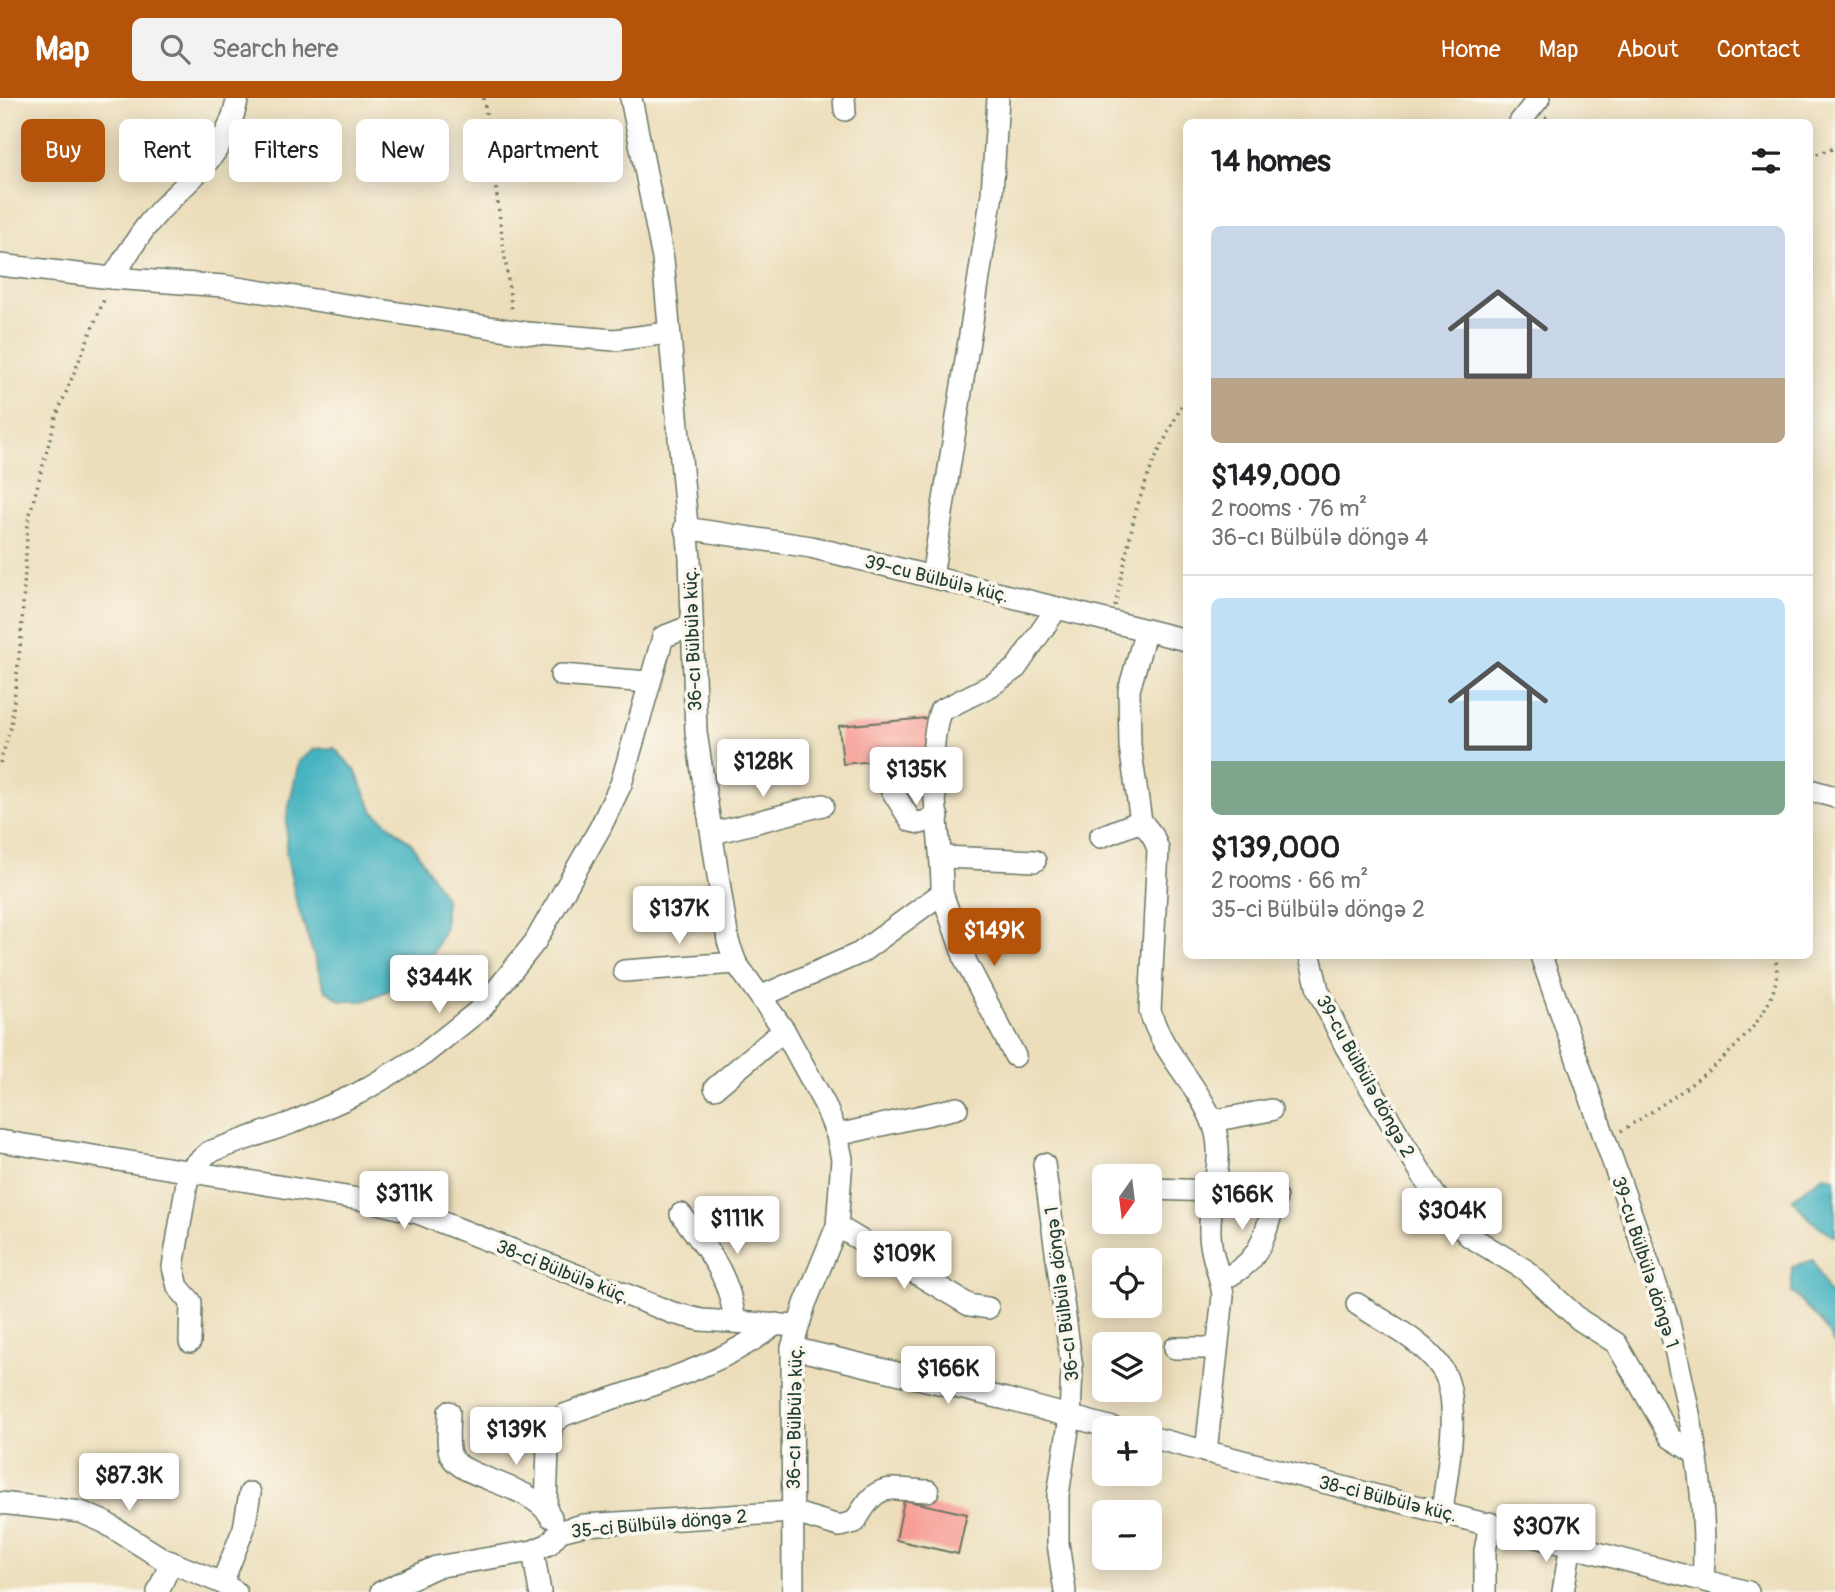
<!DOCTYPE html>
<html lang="en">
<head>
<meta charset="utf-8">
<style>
	:root { --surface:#fff; --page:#f2f2f2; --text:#202124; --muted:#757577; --line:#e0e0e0; --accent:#b45309 }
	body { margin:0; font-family:Pangolin,sans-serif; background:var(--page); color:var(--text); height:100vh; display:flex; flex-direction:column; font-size:26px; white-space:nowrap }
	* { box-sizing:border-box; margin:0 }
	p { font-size:23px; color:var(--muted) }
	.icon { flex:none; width:38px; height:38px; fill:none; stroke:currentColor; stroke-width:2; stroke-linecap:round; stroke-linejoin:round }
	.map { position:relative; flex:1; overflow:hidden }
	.drawer { position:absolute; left:1183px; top:21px; width:630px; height:840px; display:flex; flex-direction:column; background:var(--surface); border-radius:10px; box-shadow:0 4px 18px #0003 }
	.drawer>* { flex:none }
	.top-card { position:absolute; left:21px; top:21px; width:665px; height:63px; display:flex; gap:14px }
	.needle { width:46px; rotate:194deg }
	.buttons { position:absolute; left:1092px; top:1066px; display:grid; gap:14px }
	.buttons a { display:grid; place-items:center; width:70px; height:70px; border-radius:10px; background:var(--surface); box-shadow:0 4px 18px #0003; font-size:35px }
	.price { position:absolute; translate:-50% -60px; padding:0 16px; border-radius:7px; background:#fff; color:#222; font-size:23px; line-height:46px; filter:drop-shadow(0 2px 4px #0008) }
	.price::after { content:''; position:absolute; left:50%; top:42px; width:21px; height:16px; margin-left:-10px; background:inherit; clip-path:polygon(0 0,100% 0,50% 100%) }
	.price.current { background:var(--accent); color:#fff }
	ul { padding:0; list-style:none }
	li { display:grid; align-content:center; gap:14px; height:371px; padding:0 28px }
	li+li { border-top:2px solid var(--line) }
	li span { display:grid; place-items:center; height:217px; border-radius:10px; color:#555 }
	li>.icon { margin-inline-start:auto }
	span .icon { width:126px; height:126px; fill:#fffc; stroke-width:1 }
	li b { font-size:30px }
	h2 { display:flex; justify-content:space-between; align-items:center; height:84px; padding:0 28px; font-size:30px }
	.tag { padding:0 24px; border-radius:10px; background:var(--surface); box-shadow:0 4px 18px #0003; font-size:24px; line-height:63px }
	.tag.current { background:var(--accent); color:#fff }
	header { display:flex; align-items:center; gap:42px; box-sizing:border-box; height:98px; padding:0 35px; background:var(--accent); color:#fff }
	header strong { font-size:33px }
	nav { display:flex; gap:38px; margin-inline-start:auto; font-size:24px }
	.search { width:490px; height:63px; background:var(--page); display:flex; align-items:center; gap:18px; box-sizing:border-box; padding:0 24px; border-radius:10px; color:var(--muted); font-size:26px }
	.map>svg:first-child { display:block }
</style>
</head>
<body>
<header>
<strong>Map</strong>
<div class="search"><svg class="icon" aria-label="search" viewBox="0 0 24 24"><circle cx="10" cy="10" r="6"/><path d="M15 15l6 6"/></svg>Search here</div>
<nav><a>Home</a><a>Map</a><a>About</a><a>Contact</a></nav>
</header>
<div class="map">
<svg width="1835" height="1494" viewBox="0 0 1835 1494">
	<rect width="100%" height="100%" fill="#fbf7ec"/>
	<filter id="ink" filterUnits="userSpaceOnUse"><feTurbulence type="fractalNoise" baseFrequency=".0143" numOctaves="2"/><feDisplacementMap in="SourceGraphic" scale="14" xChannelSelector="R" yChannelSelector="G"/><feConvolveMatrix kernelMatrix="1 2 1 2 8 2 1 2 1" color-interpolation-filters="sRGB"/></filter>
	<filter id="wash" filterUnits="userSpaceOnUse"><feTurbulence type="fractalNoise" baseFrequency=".00686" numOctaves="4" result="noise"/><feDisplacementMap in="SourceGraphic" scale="28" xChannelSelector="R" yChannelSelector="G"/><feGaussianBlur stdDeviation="1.57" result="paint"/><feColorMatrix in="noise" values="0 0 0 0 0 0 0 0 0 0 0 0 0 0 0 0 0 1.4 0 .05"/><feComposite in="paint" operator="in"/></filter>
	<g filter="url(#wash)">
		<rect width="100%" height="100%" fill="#ecdebb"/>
		<!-- water -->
		<g fill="#45b3c1" stroke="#32787a" stroke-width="2">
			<path d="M334 650 355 672 373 713 412 746 445 800V828L433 856 392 891 364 903H342L325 892 296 803 286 754 287 717 299 663 315 651Z"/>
			<path d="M1823 1078 1835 1080V1139L1812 1123 1792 1101Z"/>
			<path d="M1813 1162 1828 1195 1835 1196V1247L1821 1224 1792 1194V1169Z"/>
		</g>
		<g id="blocks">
			<!-- building -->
			<g fill="#f79f97">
				<path d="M927 620 931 658 843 666 839 628Z"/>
				<path d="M904 1402 967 1416 958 1456 896 1442Z"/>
			</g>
		</g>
	</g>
	<g filter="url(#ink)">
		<use href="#blocks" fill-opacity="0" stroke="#677563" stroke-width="2"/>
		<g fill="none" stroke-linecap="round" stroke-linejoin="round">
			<!-- minor casing -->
			<g stroke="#677563" stroke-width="24">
				<g id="minor">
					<path d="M631 0 663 161 690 461 696 634 728 843 736 865 784 932 825 1007 837 1037 842 1061 837 1128 805 1206 792 1250 793 1494"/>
					<path d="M844 0 845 12"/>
					<path d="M1520 24 1539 0"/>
					<path d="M0 167 112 180 224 188 527 235 615 242 668 235"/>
					<path d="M112 180C123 164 133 146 145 130 183 80 222 70 238 0"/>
					<path d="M685 430 811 449 1186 542"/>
					<path d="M932 479 992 96 998 0"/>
					<path d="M1146 532 1129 592 1130 648 1141 723 1153 738 1158 751 1150 913C1162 955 1197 985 1213 1025 1227 1062 1208 1098 1210 1136 1210 1158 1221 1176 1223 1198L1206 1354"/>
					<path d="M561 577 648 584"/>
					<path d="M881 675 911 723 920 725 938 719"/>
					<path d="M1810 692 1835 699"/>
					<path d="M714 735 823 707"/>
					<path d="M1100 739 1141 723"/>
					<path d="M943 759 1035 763"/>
					<path d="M942 795 966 864 1015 958"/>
					<path d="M1310 858 1318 892 1346 949 1434 1096 1469 1138 1524 1171 1580 1222 1616 1245 1671 1340 1693 1354"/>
					<path d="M1541 858 1668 1221C1688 1305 1709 1395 1703 1481"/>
					<path d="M624 873 736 865"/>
					<path d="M762 898 860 855 942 795C943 738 923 666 940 613L992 587 1016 570 1057 510"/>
					<path d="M715 990 784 932"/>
					<path d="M1212 1023 1271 1012"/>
					<path d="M837 1037 957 1010"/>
					<path d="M0 1043 371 1103 418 1115 673 1215 701 1222 798 1228"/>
					<path d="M1044 1066 1072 1270 1070 1319 1058 1397V1445L1065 1494"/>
					<path d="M1150 1091 1215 1093"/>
					<path d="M681 1116C709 1155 729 1174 735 1224"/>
					<path d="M837 1128 969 1207 988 1210"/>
					<path d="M1221 1182C1263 1163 1263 1140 1276 1100"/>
					<path d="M1357 1206C1384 1224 1424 1243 1442 1271 1463 1302 1446 1377 1442 1414"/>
					<path d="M190 1244 191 1204 178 1189 173 1169 189 1072 209 1054 291 1025 359 995 423 957 482 910 535 844 600 730 621 686 663 539 691 528"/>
					<path d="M792 1250 1006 1301 1113 1330"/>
					<path d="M1175 1250H1217"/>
					<path d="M449 1314C449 1326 446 1347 451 1358 462 1381 532 1386 551 1419"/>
					<path d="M1150 1339 1748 1494"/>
					<path d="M0 1405 81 1414 104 1424 163 1461 222 1485 236 1494"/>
					<path d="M546 1410 548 1349 552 1325 564 1317C635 1291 715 1273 776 1226"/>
					<path d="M222 1485 244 1430 250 1395"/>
					<path d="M158 1494 171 1464"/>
					<path d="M381 1494 436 1469 533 1453"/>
					<path d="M540 1494 533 1453 549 1446 560 1433 584 1427 792 1414 839 1428 855 1424C878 1383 885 1391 928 1393"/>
					<path d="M1485 1494V1453L1490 1425"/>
					<path d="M1563 1494 1571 1446"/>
				</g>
			</g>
			<!-- path -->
			<g stroke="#677563" stroke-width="3.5" stroke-dasharray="2 5" stroke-linecap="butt">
				<path d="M484 0 512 213"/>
				<path d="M1545 19 1559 24"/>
				<path d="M1810 58 1835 50"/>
				<path d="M1115 508 1136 411 1153 365 1186 299"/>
				<path d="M0 665 11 629 21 540 28 423 56 319 105 199"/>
				<path d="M1621 1033C1670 1002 1793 928 1775 858"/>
			</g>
			<!-- minor -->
			<use href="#minor" stroke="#fff" stroke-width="21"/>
		</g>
	</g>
	<g text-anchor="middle" stroke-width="7" stroke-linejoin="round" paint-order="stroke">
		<!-- street labels -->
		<g font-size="19" fill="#1f3d34" stroke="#fbf7ec">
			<text transform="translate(937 480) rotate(14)" y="7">39-cu Bülbülə küç.</text>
			<text transform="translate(692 541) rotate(-92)" y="7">36-cı Bülbülə küç.</text>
			<text transform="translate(1366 978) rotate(61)" y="7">39-cu Bülbülə döngə 2</text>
			<text transform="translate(1646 1164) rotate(72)" y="7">39-cu Bülbülə döngə 1</text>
			<text transform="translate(563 1173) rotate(22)" y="7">38-ci Bülbülə küç.</text>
			<text transform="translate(1061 1196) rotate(-97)" y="7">36-cı Bülbülə döngə 1</text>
			<text transform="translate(794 1319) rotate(-89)" y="7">36-cı Bülbülə küç.</text>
			<text transform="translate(1388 1400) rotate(14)" y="7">38-ci Bülbülə küç.</text>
			<text transform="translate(659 1425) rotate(-5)" y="7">35-ci Bülbülə döngə 2</text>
		</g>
	</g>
</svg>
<div class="buttons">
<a><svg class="needle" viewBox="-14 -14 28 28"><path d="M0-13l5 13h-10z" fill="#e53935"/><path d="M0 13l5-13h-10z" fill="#757577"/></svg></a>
<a><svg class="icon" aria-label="locate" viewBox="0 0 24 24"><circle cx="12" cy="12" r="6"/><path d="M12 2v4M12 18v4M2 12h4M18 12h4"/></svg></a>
<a><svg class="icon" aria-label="layers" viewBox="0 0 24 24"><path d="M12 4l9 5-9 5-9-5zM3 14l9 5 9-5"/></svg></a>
<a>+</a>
<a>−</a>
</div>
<b class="price" style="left:763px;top:701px">$128K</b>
<b class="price" style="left:916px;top:709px">$135K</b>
<b class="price" style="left:679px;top:848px">$137K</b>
<b class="price current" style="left:994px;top:870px">$149K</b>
<b class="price" style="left:439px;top:917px">$344K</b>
<b class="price" style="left:404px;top:1133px">$311K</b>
<b class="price" style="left:1242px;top:1134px">$166K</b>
<b class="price" style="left:1452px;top:1150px">$304K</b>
<b class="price" style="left:737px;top:1158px">$111K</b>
<b class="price" style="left:904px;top:1193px">$109K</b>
<b class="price" style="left:948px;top:1308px">$166K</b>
<b class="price" style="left:516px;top:1369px">$139K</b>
<b class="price" style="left:129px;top:1415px">$87.3K</b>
<b class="price" style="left:1546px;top:1466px">$307K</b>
<div class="top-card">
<a class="tag current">Buy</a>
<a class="tag">Rent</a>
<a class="tag">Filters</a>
<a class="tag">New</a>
<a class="tag">Apartment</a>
</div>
<section class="drawer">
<h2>14 homes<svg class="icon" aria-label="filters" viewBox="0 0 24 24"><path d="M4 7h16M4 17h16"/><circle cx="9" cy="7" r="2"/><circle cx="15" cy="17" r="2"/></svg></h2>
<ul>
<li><span style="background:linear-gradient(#c9d6e8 70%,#b9a48a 0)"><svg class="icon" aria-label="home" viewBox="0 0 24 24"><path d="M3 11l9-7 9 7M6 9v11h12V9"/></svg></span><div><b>$149,000</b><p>2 rooms · 76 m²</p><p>36-cı Bülbülə döngə 4</p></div></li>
<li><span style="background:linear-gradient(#bfe0f5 75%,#7fa58c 0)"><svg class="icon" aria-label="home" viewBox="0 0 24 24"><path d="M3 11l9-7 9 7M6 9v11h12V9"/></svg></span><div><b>$139,000</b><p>2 rooms · 66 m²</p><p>35-ci Bülbülə döngə 2</p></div></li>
</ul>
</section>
</div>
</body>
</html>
